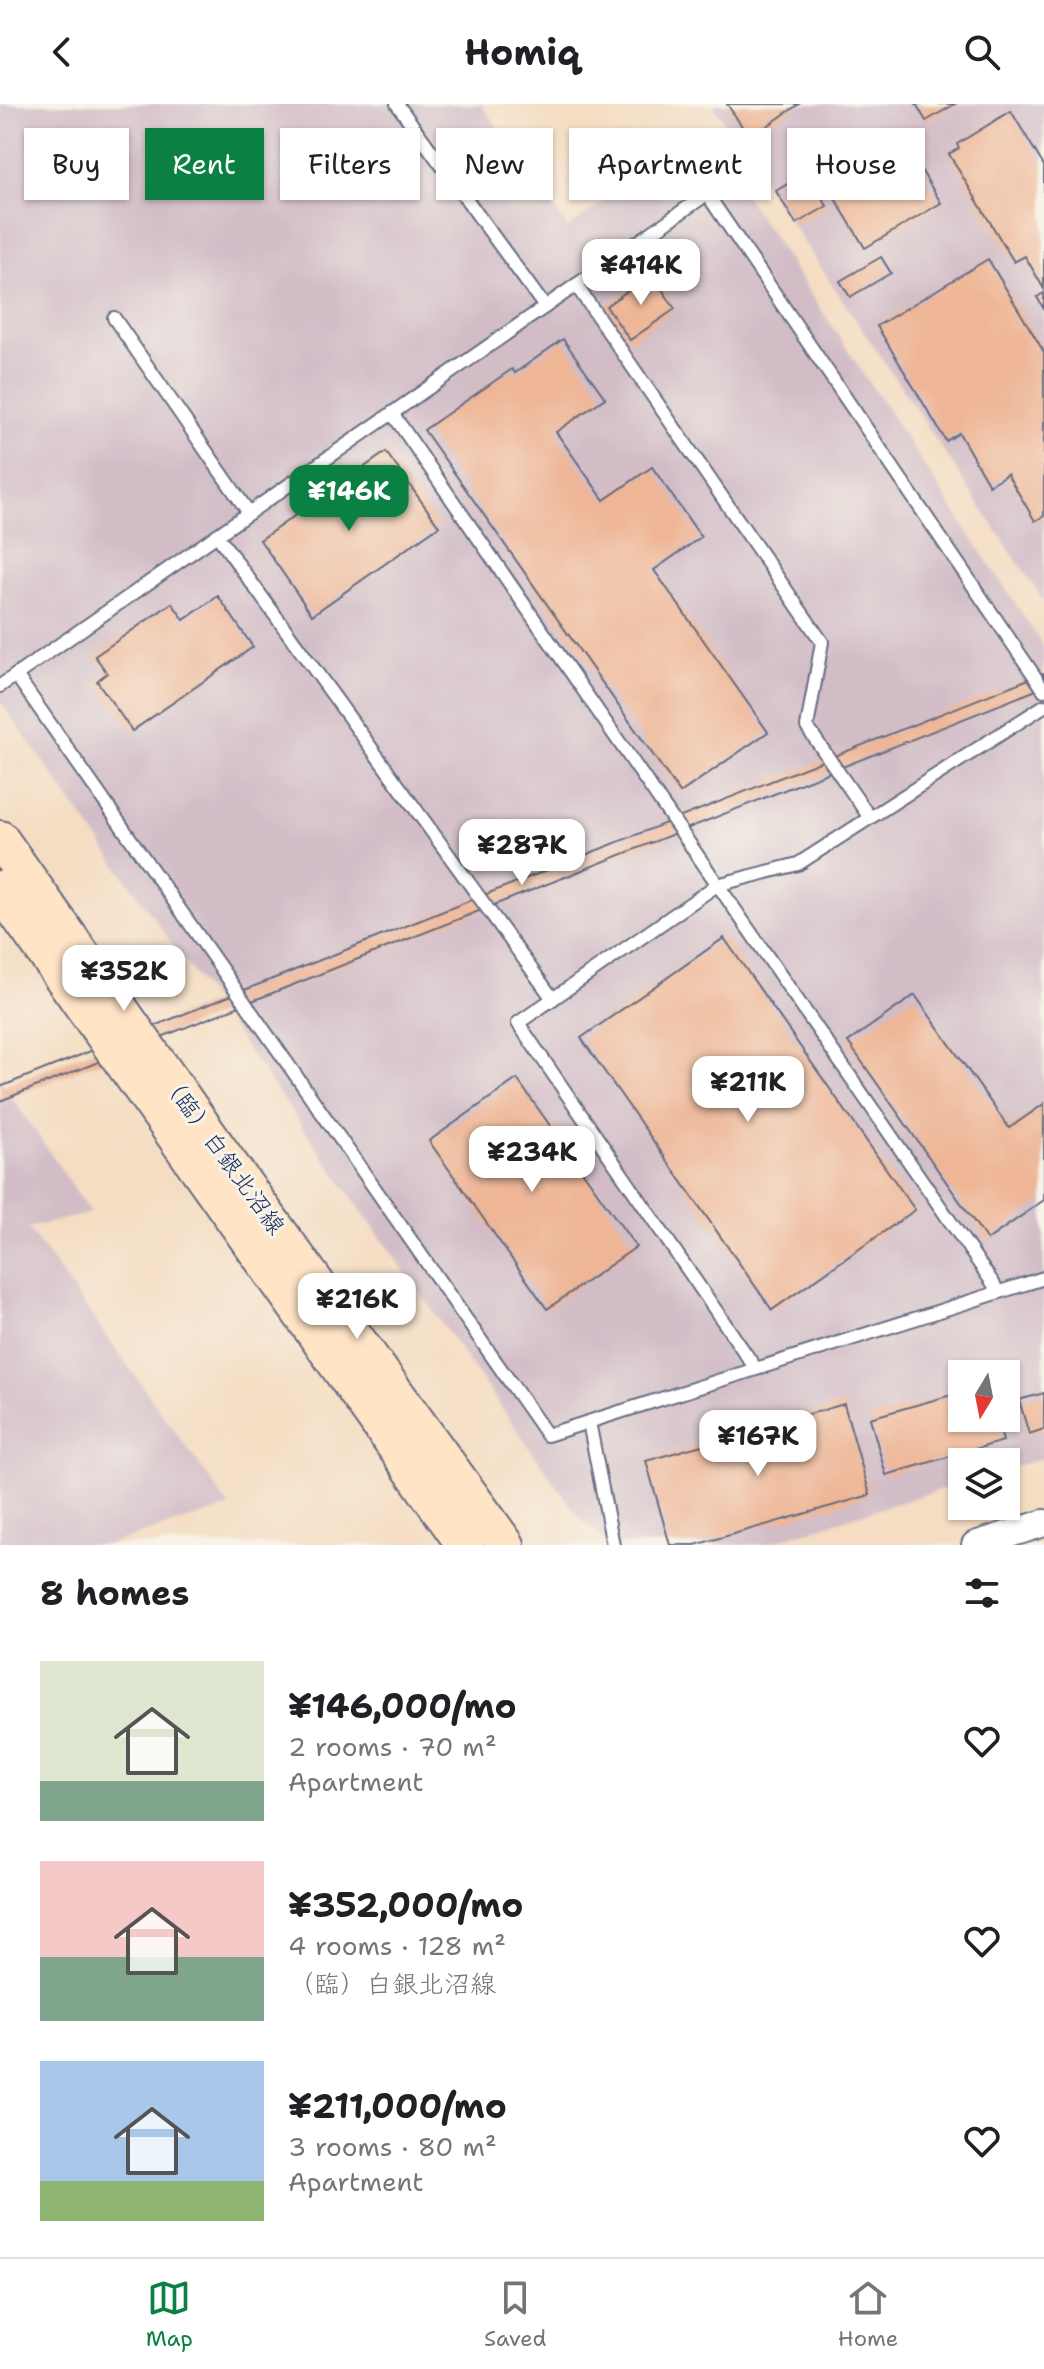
<!DOCTYPE html>
<html lang="en">
<head>
<meta charset="utf-8">
<style>
	:root { --surface:#fff; --page:#f2f2f2; --text:#202124; --muted:#757577; --line:#e0e0e0; --accent:#0b8043 }
	body { margin:0; font-family:"Shantell Sans","Klee One",sans-serif; background:var(--page); color:var(--text); height:100vh; display:flex; flex-direction:column; font-size:30px; white-space:nowrap }
	* { box-sizing:border-box; margin:0 }
	p { font-size:26px; color:var(--muted) }
	.icon { flex:none; width:44px; height:44px; fill:none; stroke:currentColor; stroke-width:2; stroke-linecap:round; stroke-linejoin:round }
	.map { position:relative; height:1441px; overflow:hidden }
	.sheet { display:flex; flex-direction:column; background:var(--surface); flex:1 }
	.sheet>* { flex:none }
	.hud { position:absolute; left:24px; top:24px; width:996px; height:72px; display:flex; gap:16px }
	.needle { width:52px; rotate:190deg }
	.tools { position:absolute; left:948px; top:1256px; display:grid; gap:16px }
	.tools a { display:grid; place-items:center; width:72px; height:72px; border-radius:0px; background:var(--surface); box-shadow:0 2px 6px #0004; font-size:40px }
	.price { position:absolute; translate:-50% -68px; padding:0 18px; border-radius:16px; background:#fff; color:#222; font-size:26px; line-height:52px; filter:drop-shadow(0 2px 4px #0008) }
	.price::after { content:''; position:absolute; left:50%; top:48px; width:24px; height:18px; margin-left:-12px; background:inherit; clip-path:polygon(0 0,100% 0,50% 100%) }
	.price.active { background:var(--accent); color:#fff }
	ul { padding:0; list-style:none }
	li { display:flex; align-items:center; gap:24px; height:200px; padding:0 40px }
	li span { display:grid; place-items:center; flex:none; width:224px; height:160px; border-radius:0px; color:#555 }
	li>.icon { margin-inline-start:auto }
	span .icon { width:96px; height:96px; fill:#fffc; stroke-width:1 }
	li b { font-size:34px }
	h2 { display:flex; justify-content:space-between; align-items:center; height:96px; padding:0 40px; font-size:34px }
	.tag { padding:0 28px; border-radius:0px; background:var(--surface); box-shadow:0 2px 6px #0004; font-size:28px; line-height:72px }
	.tag.active { background:var(--accent); color:#fff }
	header { display:flex; justify-content:space-between; align-items:center; height:104px; padding:0 40px; background:var(--surface); font-size:36px; font-weight:700 }
	.menu { display:flex; justify-content:space-around; align-items:center; height:112px; border-top:2px solid var(--line); background:var(--surface); font-size:22px; color:var(--muted) }
	.menu a { display:grid; justify-items:center; gap:4px }
	.menu .active { color:var(--accent) }
	.map>svg:first-child { display:block }
</style>
</head>
<body>
<header><svg class="icon" aria-label="back" viewBox="0 0 24 24"><path d="M15 5l-7 7 7 7"/></svg>Homiq<svg class="icon" aria-label="search" viewBox="0 0 24 24"><circle cx="10" cy="10" r="6"/><path d="M15 15l6 6"/></svg></header>
<div class="map">
<svg width="1044" height="1441" viewBox="0 0 1044 1441">
	<rect width="100%" height="100%" fill="#f7f3e8"/>
	<filter id="ink" filterUnits="userSpaceOnUse"><feTurbulence type="fractalNoise" baseFrequency=".0125" numOctaves="2"/><feDisplacementMap in="SourceGraphic" scale="16" xChannelSelector="R" yChannelSelector="G"/><feConvolveMatrix kernelMatrix="1 2 1 2 8 2 1 2 1" color-interpolation-filters="sRGB"/></filter>
	<filter id="wash" filterUnits="userSpaceOnUse"><feTurbulence type="fractalNoise" baseFrequency=".006" numOctaves="4" result="noise"/><feDisplacementMap in="SourceGraphic" scale="32" xChannelSelector="R" yChannelSelector="G"/><feGaussianBlur stdDeviation="1.8" result="paint"/><feColorMatrix in="noise" values="0 0 0 0 0 0 0 0 0 0 0 0 0 0 0 0 0 1.4 0 .05"/><feComposite in="paint" operator="in"/></filter>
	<g filter="url(#wash)">
		<rect width="100%" height="100%" fill="#f5ddc3"/>
		<!-- industrial -->
		<g fill="#d2bdc7" fill-rule="evenodd">
			<path d="M0 0H481L568 124 701 24 1044 543V1354L1006 1365V1358H962V1379L762 1441H610L579 1413 0 597ZM962 1270H1006V1314H962Z"/>
			<path d="M713 0H1044V497L745 50Z"/>
			<path d="M0 976 91 1109 28 1124 230 1403 106 1441H0Z"/>
		</g>
		<g id="blocks">
			<!-- building -->
			<g fill="#eeb696">
				<path d="M727 0H799L750 34Z"/>
				<path d="M916 0H955L926 17Z"/>
				<path d="M1011 7 1044 62V185L1025 152 1014 158 949 50 959 44 957 40Z"/>
				<path d="M904 38 941 99 865 144 828 83Z"/>
				<path d="M807 68 827 102 796 120 776 87Z"/>
				<path d="M881 153 891 169 850 193 840 177Z"/>
				<path d="M988 155 1044 248V412L1035 417 1007 370 989 381 959 329 946 337 877 222Z"/>
				<path d="M652 170 675 205 630 236 606 202Z"/>
				<path d="M1044 189V205L1037 193Z"/>
				<path d="M563 235 605 294 556 328 604 396 652 363 701 433 654 466 768 628 680 689 424 326 512 265 515 269Z"/>
				<path d="M386 348 439 422 312 511 260 436Z"/>
				<path d="M218 492 253 543 132 627 97 577 107 569 95 552 172 499 184 516Z"/>
				<path d="M1044 569V583L0 997V983Z"/>
				<path d="M724 834 915 1106 772 1206 581 934Z"/>
				<path d="M915 891 1009 1024 1044 1000V1096L987 1136 848 938Z"/>
				<path d="M517 975 636 1143 547 1205 429 1037Z"/>
				<path d="M962 1288V1314H997L1003 1337 886 1371 870 1314Z"/>
				<path d="M1044 1289V1325L1029 1330 1019 1296Z"/>
				<path d="M844 1300 870 1391 695 1441H670L646 1357Z"/>
			</g>
		</g>
	</g>
	<g filter="url(#ink)">
		<use href="#blocks" fill-opacity="0" stroke="#676c81" stroke-width="2"/>
		<g fill="none" stroke-linecap="round" stroke-linejoin="round">
			<!-- lane casing -->
			<g stroke="#676c81" stroke-width="16">
				<g id="lane">
					<path d="M397 0 545 203"/>
					<path d="M576 181 822 538 807 623 870 714"/>
					<path d="M114 214 249 409"/>
					<path d="M392 309 999 1188"/>
					<path d="M217 431 553 895"/>
					<path d="M0 582 16 571"/>
					<path d="M1044 586 707 90 16 571 547 1331 1044 1174"/>
					<path d="M756 1265 518 919 717 781 798 760 1044 602"/>
					<path d="M589 1318 613 1441"/>
				</g>
			</g>
			<!-- street casing -->
			<g stroke="#676c81" stroke-width="30">
				<path id="street" d="M975 1441 1044 1419"/>
			</g>
			<!-- secondary casing -->
			<g stroke="#676c81" stroke-width="40">
				<g id="secondary">
					<path d="M0 735 225 1054 506 1441"/>
					<path d="M0 785 465 1441"/>
				</g>
			</g>
			<!-- lane -->
			<use href="#lane" stroke="#fff" stroke-width="12"/>
			<!-- street -->
			<use href="#street" stroke="#fff" stroke-width="26"/>
			<!-- secondary -->
			<use href="#secondary" stroke="#ffe4c6" stroke-width="36"/>
		</g>
	</g>
	<g text-anchor="middle" stroke-width="6" stroke-linejoin="round" paint-order="stroke">
		<!-- street labels -->
		<g font-size="24" fill="#1b2f5e" stroke="#f7f3e8">
			<text transform="translate(223 1050) rotate(54)" y="8">（臨）白銀北沼線</text>
		</g>
	</g>
</svg>
<div class="tools">
<a><svg class="needle" viewBox="-14 -14 28 28"><path d="M0-13l5 13h-10z" fill="#e53935"/><path d="M0 13l5-13h-10z" fill="#757577"/></svg></a>
<a><svg class="icon" aria-label="layers" viewBox="0 0 24 24"><path d="M12 4l9 5-9 5-9-5zM3 14l9 5 9-5"/></svg></a>
</div>
<b class="price" style="left:641px;top:203px">¥414K</b>
<b class="price active" style="left:349px;top:429px">¥146K</b>
<b class="price" style="left:522px;top:783px">¥287K</b>
<b class="price" style="left:124px;top:909px">¥352K</b>
<b class="price" style="left:748px;top:1020px">¥211K</b>
<b class="price" style="left:532px;top:1090px">¥234K</b>
<b class="price" style="left:357px;top:1237px">¥216K</b>
<b class="price" style="left:758px;top:1374px">¥167K</b>
<div class="hud">
<a class="tag">Buy</a>
<a class="tag active">Rent</a>
<a class="tag">Filters</a>
<a class="tag">New</a>
<a class="tag">Apartment</a>
<a class="tag">House</a>
</div>
</div>
<section class="sheet">
<h2>8 homes<svg class="icon" aria-label="filters" viewBox="0 0 24 24"><path d="M4 7h16M4 17h16"/><circle cx="9" cy="7" r="2"/><circle cx="15" cy="17" r="2"/></svg></h2>
<ul>
<li><span style="background:linear-gradient(#dfe7d0 75%,#7fa58c 0)"><svg class="icon" aria-label="home" viewBox="0 0 24 24"><path d="M3 11l9-7 9 7M6 9v11h12V9"/></svg></span><div><b>¥146,000/mo</b><p>2 rooms · 70 m²</p><p>Apartment</p></div><svg class="icon" aria-label="heart" viewBox="0 0 24 24"><path d="M12 20l-8-8c-3-5 5-10 8-4 3-6 11-1 8 4z"/></svg></li>
<li><span style="background:linear-gradient(#f6c9c9 60%,#7fa58c 0)"><svg class="icon" aria-label="home" viewBox="0 0 24 24"><path d="M3 11l9-7 9 7M6 9v11h12V9"/></svg></span><div><b>¥352,000/mo</b><p>4 rooms · 128 m²</p><p>（臨）白銀北沼線</p></div><svg class="icon" aria-label="heart" viewBox="0 0 24 24"><path d="M12 20l-8-8c-3-5 5-10 8-4 3-6 11-1 8 4z"/></svg></li>
<li><span style="background:linear-gradient(#a9c7e8 75%,#8fb573 0)"><svg class="icon" aria-label="home" viewBox="0 0 24 24"><path d="M3 11l9-7 9 7M6 9v11h12V9"/></svg></span><div><b>¥211,000/mo</b><p>3 rooms · 80 m²</p><p>Apartment</p></div><svg class="icon" aria-label="heart" viewBox="0 0 24 24"><path d="M12 20l-8-8c-3-5 5-10 8-4 3-6 11-1 8 4z"/></svg></li>
</ul>
</section>
<nav class="menu">
<a class="active"><svg class="icon" aria-label="map" viewBox="0 0 24 24"><path d="M3 6l6-2 6 2 6-2v14l-6 2-6-2-6 2zM9 4v14M15 6v14"/></svg>Map</a>
<a><svg class="icon" aria-label="saved" viewBox="0 0 24 24"><path d="M7 4h10v16l-5-4-5 4z"/></svg>Saved</a>
<a><svg class="icon" aria-label="home" viewBox="0 0 24 24"><path d="M3 11l9-7 9 7M6 9v11h12V9"/></svg>Home</a>
</nav>
</body>
</html>
